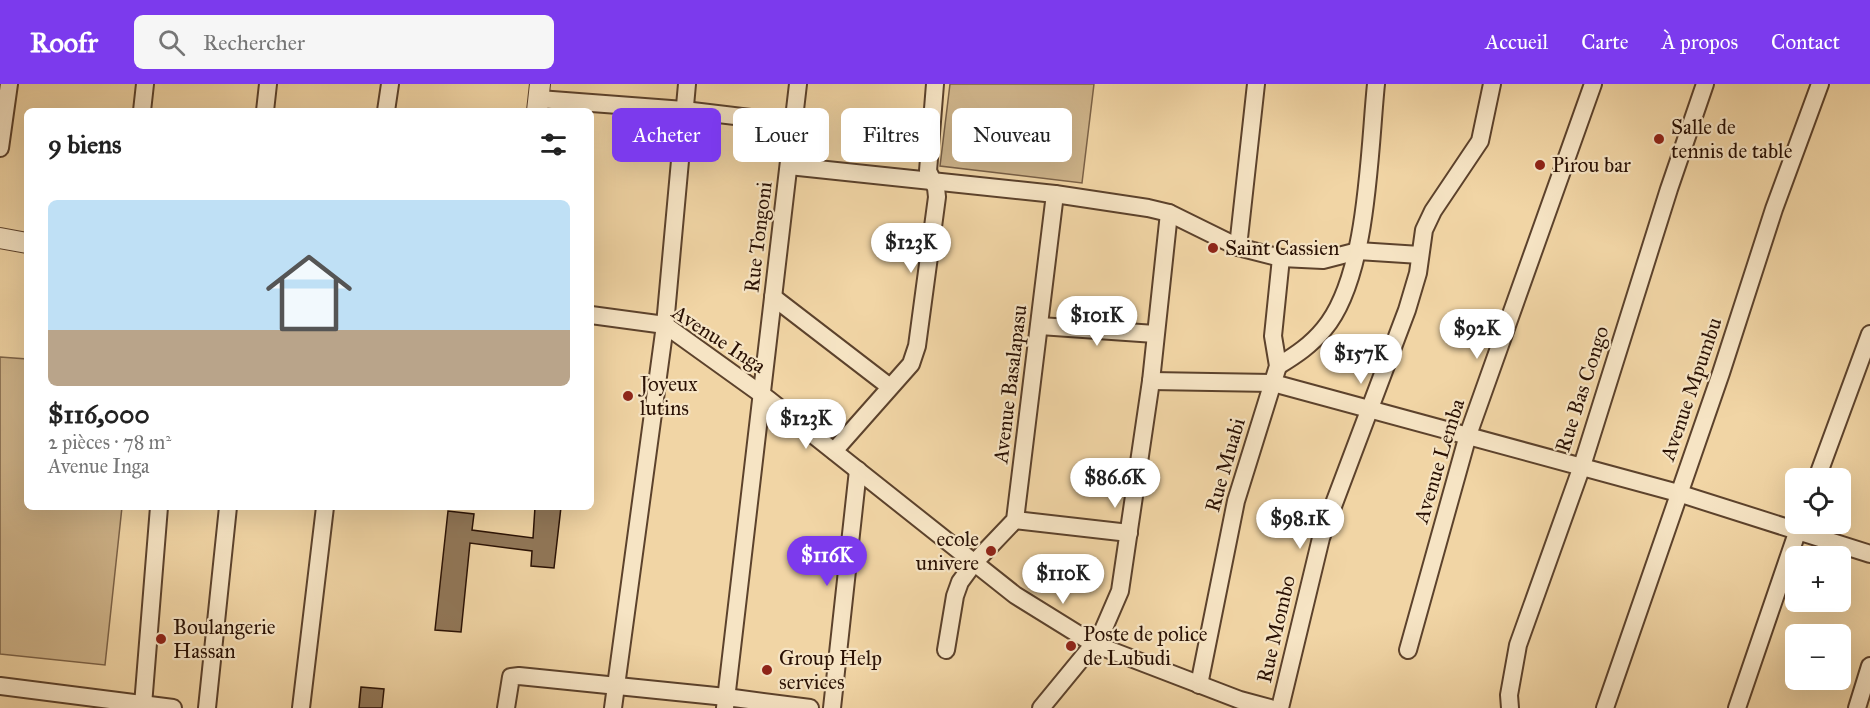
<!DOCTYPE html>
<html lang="fr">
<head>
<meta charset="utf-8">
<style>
	:root { --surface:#fff; --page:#f6f6f6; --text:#222; --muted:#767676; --line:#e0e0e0; --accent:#7c3aed }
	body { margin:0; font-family:"IM FELL Great Primer",serif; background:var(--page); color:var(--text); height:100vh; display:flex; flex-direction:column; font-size:22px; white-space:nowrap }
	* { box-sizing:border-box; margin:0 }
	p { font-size:20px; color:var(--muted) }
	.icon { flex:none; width:33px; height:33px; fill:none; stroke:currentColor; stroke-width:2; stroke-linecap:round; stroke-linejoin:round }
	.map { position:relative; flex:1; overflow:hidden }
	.panel { position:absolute; left:24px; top:24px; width:570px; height:402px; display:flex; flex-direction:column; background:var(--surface); border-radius:9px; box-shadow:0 6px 24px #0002 }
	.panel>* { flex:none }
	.top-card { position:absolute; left:612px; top:24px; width:570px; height:54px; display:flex; gap:12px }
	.fabs { position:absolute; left:1785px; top:384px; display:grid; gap:12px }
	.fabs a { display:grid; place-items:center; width:66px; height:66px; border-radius:9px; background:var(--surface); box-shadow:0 6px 24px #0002; font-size:30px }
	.price { position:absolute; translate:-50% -51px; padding:0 14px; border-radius:21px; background:#fff; color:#222; font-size:20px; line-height:39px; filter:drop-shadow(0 2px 3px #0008) }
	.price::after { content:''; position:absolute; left:50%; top:36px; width:18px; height:14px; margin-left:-9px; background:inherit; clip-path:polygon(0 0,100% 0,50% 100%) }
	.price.active { background:var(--accent); color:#fff }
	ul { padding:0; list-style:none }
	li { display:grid; align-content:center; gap:12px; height:318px; padding:0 24px }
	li+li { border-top:2px solid var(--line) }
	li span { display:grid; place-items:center; height:186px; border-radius:9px; color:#555 }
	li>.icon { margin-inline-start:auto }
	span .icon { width:108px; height:108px; fill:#fffc; stroke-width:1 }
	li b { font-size:26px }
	h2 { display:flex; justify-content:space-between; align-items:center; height:72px; padding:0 24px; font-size:26px }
	.chip { padding:0 21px; border-radius:9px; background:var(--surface); box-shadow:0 6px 24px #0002; font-size:21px; line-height:54px }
	.chip.active { background:var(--accent); color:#fff }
	header { display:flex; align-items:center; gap:36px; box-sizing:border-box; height:84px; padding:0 30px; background:var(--accent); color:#fff }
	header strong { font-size:28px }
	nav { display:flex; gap:33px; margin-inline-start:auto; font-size:21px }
	.search { width:420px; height:54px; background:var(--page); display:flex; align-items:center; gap:15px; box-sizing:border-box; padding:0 21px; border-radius:9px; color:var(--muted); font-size:22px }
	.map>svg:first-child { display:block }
</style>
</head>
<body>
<header>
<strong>Roofr</strong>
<div class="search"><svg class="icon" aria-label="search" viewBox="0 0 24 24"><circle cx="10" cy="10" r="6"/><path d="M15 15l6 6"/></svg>Rechercher</div>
<nav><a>Accueil</a><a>Carte</a><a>À propos</a><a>Contact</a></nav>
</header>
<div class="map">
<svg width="1870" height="624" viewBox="0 0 1870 624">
	<rect width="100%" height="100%" fill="#f1d5a5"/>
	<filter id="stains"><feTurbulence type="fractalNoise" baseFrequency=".00333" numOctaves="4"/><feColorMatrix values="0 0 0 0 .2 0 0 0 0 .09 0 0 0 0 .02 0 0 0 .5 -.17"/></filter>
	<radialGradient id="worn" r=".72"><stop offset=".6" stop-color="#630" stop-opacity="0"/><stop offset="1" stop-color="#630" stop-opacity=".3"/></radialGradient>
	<!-- green -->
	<g fill="#cfb48a" stroke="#7c6247" stroke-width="1.5">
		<path d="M950 0H1094L1082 99 940 82Z"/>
		<path d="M0 273 27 275V423H122L105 581 0 570Z"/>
	</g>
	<!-- building -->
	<g fill="#917758" stroke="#2a1104" stroke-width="1.5">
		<path d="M535 423H561L554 484 531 482 532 467 470 459 461 548 435 546 448 427 474 430 472 446 533 454Z"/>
		<path d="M361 603 384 605 382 624H359Z"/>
	</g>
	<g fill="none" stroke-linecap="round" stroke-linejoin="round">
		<!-- minor casing -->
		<g stroke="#5c422c" stroke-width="20">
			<g id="minor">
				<path d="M539 15 684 26 793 39"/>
				<path d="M142 27 145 0"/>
				<path d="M265 27 268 0"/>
				<path d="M386 27 390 0"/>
				<path d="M0 64 9 0"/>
				<path d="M789 82 1055 110 1148 124 1169 129 1238 163 1281 174 1323 176 1358 167 1420 171"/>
				<path d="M1238 163 1256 0"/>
				<path d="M773 213 890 303"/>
				<path d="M591 231 665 241 768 315 1015 511 1094 560 1240 616 1270 624"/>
				<path d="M1040 242 1155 250"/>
				<path d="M1278 282C1296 271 1311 261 1324 245 1368 193 1369 68 1376 0"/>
				<path d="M1151 297 1273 299 1678 409 1870 470"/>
				<path d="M834 367 911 280 917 262 937 113 936 104 928 87 935 0"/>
				<path d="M1817 394 1870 250"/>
				<path d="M1015 436 1129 449"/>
				<path d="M946 566 955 512 960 498 974 479 1015 436 1055 110"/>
				<path d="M1408 566 1468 351 1593 0"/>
				<path d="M1199 601 1236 417 1278 282 1273 252 1281 174"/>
				<path d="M0 602 173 624"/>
				<path d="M143 621 159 423"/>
				<path d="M207 624 228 423"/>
				<path d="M301 624 325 423"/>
				<path d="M506 624 511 593 519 592 726 613 810 624"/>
				<path d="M613 624 665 241 687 0"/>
				<path d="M725 624 798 0"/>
				<path d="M832 624 858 386"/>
				<path d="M1041 624 1101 551 1120 507 1151 297 1169 129"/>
				<path d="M1280 624 1321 454 1407 226 1418 189 1424 146 1433 127 1480 57 1492 0"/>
				<path d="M1510 624 1509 611 1518 561 1582 382 1669 105 1705 0"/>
				<path d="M1605 624 1721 289 1774 125 1820 0"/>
				<path d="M1737 624 1800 440"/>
				<path d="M1857 624 1870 582"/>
			</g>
		</g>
		<!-- tertiary casing -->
		<g stroke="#5c422c" stroke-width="22">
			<g id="tertiary">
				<path d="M537 27 540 0"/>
				<path d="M0 154 27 159"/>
			</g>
		</g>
		<!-- minor -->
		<use href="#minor" stroke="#f6e4c4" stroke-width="16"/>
		<!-- tertiary -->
		<use href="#tertiary" stroke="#f6e4c4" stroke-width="20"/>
	</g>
	<!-- markers -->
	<g fill="#8f2418" stroke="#f6e4c4" stroke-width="2">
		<circle cx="1659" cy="55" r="6"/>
		<circle cx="1540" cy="81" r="6"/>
		<circle cx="1213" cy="164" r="6"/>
		<circle cx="628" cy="312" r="6"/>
		<circle cx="991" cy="467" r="6"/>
		<circle cx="161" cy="555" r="6"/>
		<circle cx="1071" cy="562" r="6"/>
		<circle cx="767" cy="586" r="6"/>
	</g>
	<g text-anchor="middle" stroke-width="4.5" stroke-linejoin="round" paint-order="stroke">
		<!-- poi labels -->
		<g font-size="21" fill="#2a1104" stroke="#f6e4c4" text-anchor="start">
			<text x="1671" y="50">Salle de<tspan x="1671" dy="24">tennis de table</tspan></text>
			<text x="1552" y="88">Pirou bar</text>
			<text x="1225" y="171">Saint Cassien</text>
			<text x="640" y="307">Joyeux<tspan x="640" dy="24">lutins</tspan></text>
			<text x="979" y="462" text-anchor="end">ecole<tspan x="979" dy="24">univere</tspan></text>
			<text x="173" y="550">Boulangerie<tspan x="173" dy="24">Hassan</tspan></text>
			<text x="1083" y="557">Poste de police<tspan x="1083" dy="24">de Lubudi</tspan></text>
			<text x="779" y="581">Group Help<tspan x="779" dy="24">services</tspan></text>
		</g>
		<!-- street labels -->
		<g font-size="21" fill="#2a1104" stroke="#f6e4c4">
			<text transform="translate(758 153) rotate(-83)" y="7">Rue Tongoni</text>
			<text transform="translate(719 255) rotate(33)" y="7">Avenue Inga</text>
			<text transform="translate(1010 300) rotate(-83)" y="7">Avenue Basalapasu</text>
			<text transform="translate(1582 305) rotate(-72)" y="7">Rue Bas Congo</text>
			<text transform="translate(1691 305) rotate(-71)" y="7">Avenue Mpumbu</text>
			<text transform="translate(1439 377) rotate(-73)" y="7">Avenue Lemba</text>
			<text transform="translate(1225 381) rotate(-74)" y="7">Rue Muabi</text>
			<text transform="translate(1276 545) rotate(-77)" y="7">Rue Mombo</text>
		</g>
	</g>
	<rect width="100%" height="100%" filter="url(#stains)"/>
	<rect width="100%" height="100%" fill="url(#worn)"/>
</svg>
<div class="fabs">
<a><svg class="icon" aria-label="locate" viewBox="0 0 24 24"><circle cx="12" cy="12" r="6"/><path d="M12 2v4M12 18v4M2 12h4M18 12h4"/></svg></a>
<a>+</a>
<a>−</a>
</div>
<b class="price" style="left:911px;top:190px">$123K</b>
<b class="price" style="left:1097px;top:263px">$101K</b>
<b class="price" style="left:1477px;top:276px">$92K</b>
<b class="price" style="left:1361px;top:301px">$157K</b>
<b class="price" style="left:806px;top:366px">$123K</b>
<b class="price" style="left:1115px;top:425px">$86.6K</b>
<b class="price" style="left:1300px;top:466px">$98.1K</b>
<b class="price active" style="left:827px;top:503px">$116K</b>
<b class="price" style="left:1063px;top:521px">$110K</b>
<div class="top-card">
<a class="chip active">Acheter</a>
<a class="chip">Louer</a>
<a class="chip">Filtres</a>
<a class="chip">Nouveau</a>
</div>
<section class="panel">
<h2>9 biens<svg class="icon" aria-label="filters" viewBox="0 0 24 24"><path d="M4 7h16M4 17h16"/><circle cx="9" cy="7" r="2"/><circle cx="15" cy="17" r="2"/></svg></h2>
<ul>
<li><span style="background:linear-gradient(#bfe0f5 70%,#b9a48a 0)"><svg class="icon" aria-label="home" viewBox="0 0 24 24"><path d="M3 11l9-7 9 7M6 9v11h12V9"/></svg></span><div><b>$116,000</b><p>2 pièces · 78 m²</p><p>Avenue Inga</p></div></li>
</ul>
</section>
</div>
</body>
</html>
